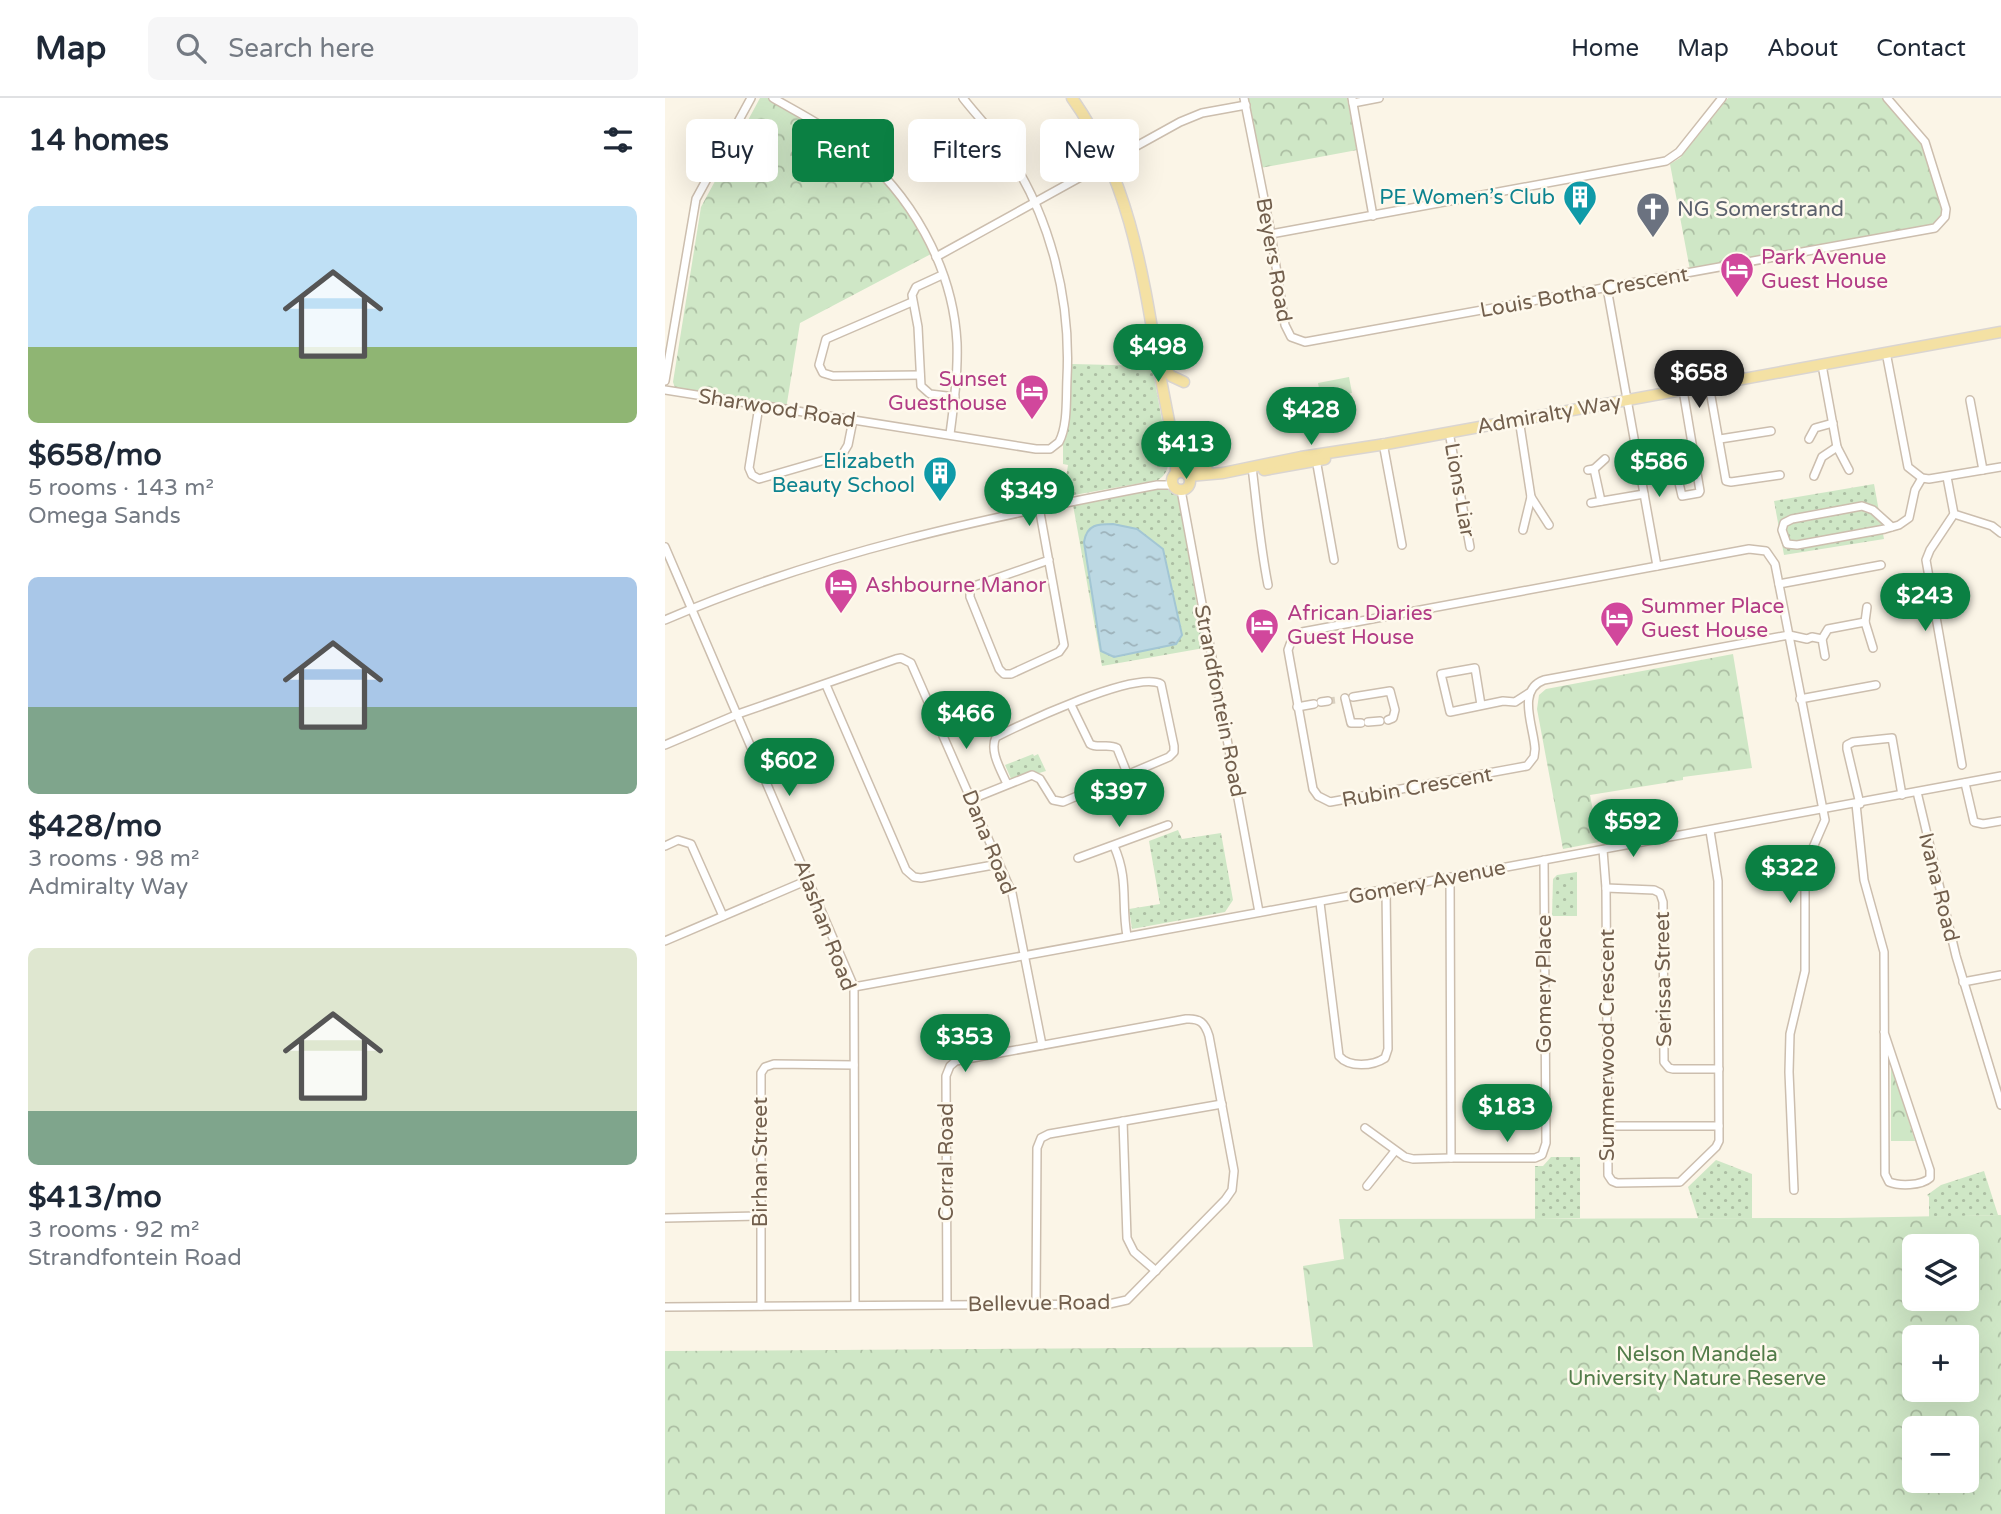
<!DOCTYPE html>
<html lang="en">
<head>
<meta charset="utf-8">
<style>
	:root { --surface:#fff; --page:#f6f6f7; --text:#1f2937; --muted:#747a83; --line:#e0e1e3; --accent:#0b8043 }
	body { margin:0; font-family:"Varela Round",sans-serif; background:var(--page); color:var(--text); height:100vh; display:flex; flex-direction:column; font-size:26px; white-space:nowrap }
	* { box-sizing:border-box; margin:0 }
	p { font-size:23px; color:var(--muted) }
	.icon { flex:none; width:38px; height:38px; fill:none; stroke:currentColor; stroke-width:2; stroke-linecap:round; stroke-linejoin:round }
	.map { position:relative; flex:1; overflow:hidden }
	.drawer { display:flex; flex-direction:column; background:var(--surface); width:665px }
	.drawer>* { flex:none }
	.top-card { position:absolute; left:21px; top:21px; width:665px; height:63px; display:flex; gap:14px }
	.tools { position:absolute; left:1237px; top:1136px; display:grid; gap:14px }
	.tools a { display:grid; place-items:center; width:77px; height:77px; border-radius:10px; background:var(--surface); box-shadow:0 7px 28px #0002; font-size:35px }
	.price { position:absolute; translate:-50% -60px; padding:0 16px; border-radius:24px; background:var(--accent); color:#fff; font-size:23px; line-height:46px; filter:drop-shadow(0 2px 4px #0008) }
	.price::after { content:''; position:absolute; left:50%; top:42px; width:21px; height:16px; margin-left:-10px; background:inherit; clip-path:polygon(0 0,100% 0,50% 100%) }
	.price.current { background:#222; color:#fff }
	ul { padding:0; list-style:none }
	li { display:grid; align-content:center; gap:14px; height:371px; padding:0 28px }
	li span { display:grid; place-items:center; height:217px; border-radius:10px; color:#555 }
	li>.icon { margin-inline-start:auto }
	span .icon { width:126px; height:126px; fill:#fffc; stroke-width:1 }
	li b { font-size:30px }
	h2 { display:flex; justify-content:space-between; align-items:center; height:84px; padding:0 28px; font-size:30px }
	.tag { padding:0 24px; border-radius:10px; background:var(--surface); box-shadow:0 7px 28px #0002; font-size:24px; line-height:63px }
	.tag.current { background:var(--accent); color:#fff }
	header { display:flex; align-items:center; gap:42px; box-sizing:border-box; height:98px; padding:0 35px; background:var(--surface); border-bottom:2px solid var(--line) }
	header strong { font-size:33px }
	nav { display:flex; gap:38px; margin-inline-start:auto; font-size:24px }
	.search { width:490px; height:63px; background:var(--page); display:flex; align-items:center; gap:18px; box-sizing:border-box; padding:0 24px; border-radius:10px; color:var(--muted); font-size:26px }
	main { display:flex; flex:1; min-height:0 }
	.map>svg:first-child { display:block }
</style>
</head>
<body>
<header>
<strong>Map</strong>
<div class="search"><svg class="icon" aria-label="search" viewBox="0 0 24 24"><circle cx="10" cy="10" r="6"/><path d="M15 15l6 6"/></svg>Search here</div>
<nav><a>Home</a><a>Map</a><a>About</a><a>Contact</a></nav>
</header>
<main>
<section class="drawer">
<h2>14 homes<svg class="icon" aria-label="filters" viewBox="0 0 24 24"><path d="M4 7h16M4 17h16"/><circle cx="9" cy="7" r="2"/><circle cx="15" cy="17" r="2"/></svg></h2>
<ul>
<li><span style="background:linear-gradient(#bfe0f5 65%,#8fb573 0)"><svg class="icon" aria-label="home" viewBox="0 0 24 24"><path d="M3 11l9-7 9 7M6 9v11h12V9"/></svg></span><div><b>$658/mo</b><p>5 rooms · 143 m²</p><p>Omega Sands</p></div></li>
<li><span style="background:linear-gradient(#a9c7e8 60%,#7fa58c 0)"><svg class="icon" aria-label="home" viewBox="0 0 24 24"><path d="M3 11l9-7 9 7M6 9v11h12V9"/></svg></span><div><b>$428/mo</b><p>3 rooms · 98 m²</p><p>Admiralty Way</p></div></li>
<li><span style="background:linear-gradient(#dfe7d0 75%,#7fa58c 0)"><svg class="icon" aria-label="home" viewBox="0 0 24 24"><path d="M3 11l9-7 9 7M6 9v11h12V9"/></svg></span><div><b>$413/mo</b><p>3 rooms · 92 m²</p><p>Strandfontein Road</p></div></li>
</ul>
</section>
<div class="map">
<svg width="1336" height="1416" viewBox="0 0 1336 1416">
	<defs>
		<pattern id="grass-dots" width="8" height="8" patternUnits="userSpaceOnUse" patternTransform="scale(1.75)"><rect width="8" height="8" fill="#cfe7c6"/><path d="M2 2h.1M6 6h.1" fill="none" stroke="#acbea3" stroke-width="1.8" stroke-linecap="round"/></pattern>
		<pattern id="park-crowns" width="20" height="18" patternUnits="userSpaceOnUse" patternTransform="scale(1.75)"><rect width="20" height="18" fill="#cfe7c6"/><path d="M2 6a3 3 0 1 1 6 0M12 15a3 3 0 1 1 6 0" fill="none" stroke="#acbea3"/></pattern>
		<pattern id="water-ripples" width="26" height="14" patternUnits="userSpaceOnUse" patternTransform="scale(1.75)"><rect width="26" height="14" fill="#bcd8e3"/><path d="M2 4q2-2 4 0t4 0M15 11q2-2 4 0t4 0" fill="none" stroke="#9db2ba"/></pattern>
	</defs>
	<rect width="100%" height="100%" fill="#fbf5e7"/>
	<!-- grass -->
	<g fill="url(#grass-dots)">
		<path d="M407 266 487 268 504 361C503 371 501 377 493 382L398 399 403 367 398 366V342L404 308Z"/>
		<path d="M1209 386 1219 441 1119 457 1109 403Z"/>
		<path d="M499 390 510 394 515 401 539 550 437 568 408 407Z"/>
		<path d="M368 656 369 658 373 656 381 673 347 683 340 667Z"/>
		<path d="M513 732 517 741 556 735 568 802 560 814 467 831 464 811 495 806 484 743Z"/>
		<path d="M912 774V818H887L888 781 892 777Z"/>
		<path d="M886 1059H915V1120L870 1121V1068H878Z"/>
		<path d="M1051 1062 1087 1076V1120H1033L1023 1089Z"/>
		<path d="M1319 1073 1333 1117 1264 1119V1099L1262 1097 1276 1087Z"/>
	</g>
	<!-- park -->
	<g fill="url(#park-crowns)" fill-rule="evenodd">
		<path d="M95 0H103C180 47 224 71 266 156L135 225 121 311 10 290 8 284 36 109Z"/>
		<path d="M583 0H682L692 52 595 70Z"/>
		<path d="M1063 0H1218L1260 51 1277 109C1277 119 1274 123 1266 128L1025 172 1005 66 1015 60Z"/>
		<path d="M1068 556 1087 670 1018 679V682L925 697 934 744 898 751 872 611 874 597 881 591Z"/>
		<path d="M1226 967 1250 1043H1226Z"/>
		<path d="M1336 1117V1416H0V1253L648 1249 638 1168 679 1161 674 1121 1174 1120ZM1250 1148H1302V1200H1250ZM1250 1239H1302V1292H1250ZM1250 1330H1302V1382H1250Z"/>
	</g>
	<!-- pitch -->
	<path fill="#cfe7c6" d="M684 279 687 295 656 301 653 285Z"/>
	<!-- water -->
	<path fill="url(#water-ripples)" stroke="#a3c6d4" stroke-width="2" d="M448 426 472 431 498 451 517 537 511 546 449 559 436 553 419 444C422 426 433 426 448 426Z"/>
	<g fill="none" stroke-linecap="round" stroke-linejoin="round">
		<!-- minor-tunnel -->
		<path stroke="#d9d0c0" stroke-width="7" stroke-dasharray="7 3.5" stroke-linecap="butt" d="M663 603 671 602"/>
		<!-- minor casing -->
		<g stroke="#ccbeae" stroke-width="10">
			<g id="minor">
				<path d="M108 0C134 15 162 29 186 48 245 94 288 168 292 245 293 275 289 306 285 336"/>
				<path d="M579 0 606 136 620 227 626 239 640 244 1270 130 1280 119 1281 111 1260 44 1222 0"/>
				<path d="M687 0 708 118"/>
				<path d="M688 5 714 0"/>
				<path d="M606 136 1001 63 1014 54 1057 0"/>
				<path d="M271 159 515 24 537 15 581 7"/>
				<path d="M277 177 251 189 247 197 253 229 256 288 265 296 290 299"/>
				<path d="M942 190 992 468"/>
				<path d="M247 204 161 241 154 267 158 275 168 278 255 277"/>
				<path d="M1221 254 1243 369 1257 380 1264 381 1336 369"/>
				<path d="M1157 267 1172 349 1184 372"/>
				<path d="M0 283 31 101 86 0"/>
				<path d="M1044 287 1061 383 1066 384 1115 377"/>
				<path d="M0 292 371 351H385L394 344C403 327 401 300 402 280 406 202 386 120 342 54 329 35 312 18 298 0"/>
				<path d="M1018 292 1035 393 1034 395 1017 398 1009 363 1029 358"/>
				<path d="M1305 302 1318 372"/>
				<path d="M94 308 84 370 87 377 94 381 177 357 183 347 188 322"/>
				<path d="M854 321 866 399 858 432"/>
				<path d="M784 334 805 449"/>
				<path d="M1055 341 1106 333"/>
				<path d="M1144 341 1150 330 1168 325"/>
				<path d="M718 345 737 447"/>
				<path d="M651 361 669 462"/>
				<path d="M587 369C592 409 595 447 603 487"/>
				<path d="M929 371 940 361"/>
				<path d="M923 372 929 371 936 403"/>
				<path d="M1149 378 1157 359 1172 349"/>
				<path d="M1282 379 1289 416 1265 452 1261 462 1297 667"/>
				<path d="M516 392 594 814"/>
				<path d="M866 399 884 427"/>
				<path d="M926 405 979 396"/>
				<path d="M374 409 399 547 394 554 346 576H339L334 571 305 499V492L309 488 384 462"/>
				<path d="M1289 416 1327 428 1336 435"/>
				<path d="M1227 429 1208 412 1197 408 1127 421 1119 425 1117 432 1122 446 1132 447 1220 431 1234 427 1244 420 1250 392 1257 380"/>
				<path d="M0 449 189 889 190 1206"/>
				<path d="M1114 486 1216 467"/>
				<path d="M0 522C157 454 324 419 492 387H507"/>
				<path d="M1200 524 1202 509"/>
				<path d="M1157 541 1163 531 1200 524 1208 550"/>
				<path d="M161 587 241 772 249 779 256 780 334 766"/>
				<path d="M688 599 725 593 730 612 728 620 723 622"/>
				<path d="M680 600 686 625H696"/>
				<path d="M1135 601 1211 587"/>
				<path d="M656 604 663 603"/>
				<path d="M406 607 425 646C433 651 443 645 452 650L462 675"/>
				<path d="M816 607 810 570 776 576 785 614 838 603 850 604 864 595"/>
				<path d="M632 609 649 606"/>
				<path d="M703 624 715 623"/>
				<path d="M0 647 73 616 231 561 236 560 246 565 347 795 377 947"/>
				<path d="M1300 685 1309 724 1318 726 1336 723"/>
				<path d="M1252 694 1291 858 1336 1007"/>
				<path d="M307 701 367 677 375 681 388 702 398 704 504 659 509 654V648L496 586C471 572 359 625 331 639 324 653 336 672 342 686"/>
				<path d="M1191 706 1199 782 1219 854 1220 1076 1224 1084C1234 1088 1256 1088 1265 1080V1072L1219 934"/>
				<path d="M1195 706 1182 651V647L1188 644 1227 640 1237 697"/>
				<path d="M0 748 13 742 26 746 58 818"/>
				<path d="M449 748C464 782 456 804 462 838"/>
				<path d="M938 752 941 790 943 1077 947 1083 952 1085 1015 1084 1051 1049 1054 1043 1053 783 1045 733"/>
				<path d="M413 760 503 727"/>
				<path d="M785 779 786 1060H870L877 1057 881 1045 879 762"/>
				<path d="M941 790 989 792 995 795 998 804 999 964 1004 970 1008 971H1054"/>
				<path d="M655 805 674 958C684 970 708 968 720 960L723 951 721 792"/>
				<path d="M0 843 143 782"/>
				<path d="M1298 884 1336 877"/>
				<path d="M189 889 1336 678"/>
				<path d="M458 1023 462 1140 469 1154 491 1173"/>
				<path d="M943 1028H1054"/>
				<path d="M700 1030 740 1059 748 1061 786 1060"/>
				<path d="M702 1088 730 1053"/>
				<path d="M1129 1092 1124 974 1125 936 1140 873V768L1160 722 1110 466 1101 453 1084 451 637 534 627 541 623 552 648 691 653 698 665 704 862 668 869 659 870 651C869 629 851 592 879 582L1124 537 1142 541 1147 539 1157 541 1160 558"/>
				<path d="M0 1120 94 1118"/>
				<path d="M371 1206 372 1050 376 1040 384 1036 557 1006"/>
				<path d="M96 1208V975L100 969 109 966 189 967"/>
				<path d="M0 1209 444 1206 462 1202 560 1102 567 1092 569 1073 544 938C540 925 535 920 521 921L291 963 285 968 281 978 282 1206"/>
			</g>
		</g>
		<!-- major casing -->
		<g stroke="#dad5d1" stroke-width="13">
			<g id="major">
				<path d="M407 0C462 77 477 169 492 260 498 294 505 327 511 360V375"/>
				<path d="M494 263 506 278 519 284"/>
				<path d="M511 351 527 369 543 373"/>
				<path d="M599 372 660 361"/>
				<circle cx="516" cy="383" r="9"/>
				<path d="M524 378 558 375 636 359 721 346 1336 234"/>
			</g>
		</g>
		<!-- minor -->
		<use href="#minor" stroke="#fff" stroke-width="7"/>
		<!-- major -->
		<use href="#major" stroke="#f4e1a4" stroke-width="10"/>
	</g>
	<!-- icons -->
	<defs>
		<g id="building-pin" transform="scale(1.75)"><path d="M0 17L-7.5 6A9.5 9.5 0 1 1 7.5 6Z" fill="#0f9aa8" stroke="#fef9ed"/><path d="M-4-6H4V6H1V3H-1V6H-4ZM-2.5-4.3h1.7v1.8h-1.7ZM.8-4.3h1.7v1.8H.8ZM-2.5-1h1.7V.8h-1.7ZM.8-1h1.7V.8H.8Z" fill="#fff"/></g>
		<g id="church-pin" transform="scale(1.75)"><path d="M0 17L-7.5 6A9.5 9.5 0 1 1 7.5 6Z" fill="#6b7280" stroke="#fef9ed"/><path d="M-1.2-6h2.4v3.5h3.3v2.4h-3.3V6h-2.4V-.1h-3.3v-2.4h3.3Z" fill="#fff"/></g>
		<g id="hotel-pin" transform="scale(1.75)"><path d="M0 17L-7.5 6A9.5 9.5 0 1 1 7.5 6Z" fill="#d1479c" stroke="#fef9ed"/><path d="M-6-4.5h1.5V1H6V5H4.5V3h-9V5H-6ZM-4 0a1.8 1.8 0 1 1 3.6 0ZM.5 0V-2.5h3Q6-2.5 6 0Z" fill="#fff"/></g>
	</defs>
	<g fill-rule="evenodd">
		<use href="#building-pin" x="915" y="99"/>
		<use href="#church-pin" x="988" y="111"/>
		<use href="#hotel-pin" x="1072" y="171"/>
		<use href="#hotel-pin" x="367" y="293"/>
		<use href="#building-pin" x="275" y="375"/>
		<use href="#hotel-pin" x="176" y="487"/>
		<use href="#hotel-pin" x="952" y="520"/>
		<use href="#hotel-pin" x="597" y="527"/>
	</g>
	<g text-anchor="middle" stroke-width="5" stroke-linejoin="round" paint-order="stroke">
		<!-- culture labels -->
		<g font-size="21" fill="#0d838f" stroke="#fef9ed" text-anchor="end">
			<text x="890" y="106">PE Women’s Club</text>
			<text x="250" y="370">Elizabeth<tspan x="250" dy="24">Beauty School</tspan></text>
		</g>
		<!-- worship labels -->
		<g font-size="21" fill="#5b616d" stroke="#fef9ed" text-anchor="start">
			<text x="1012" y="118">NG Somerstrand</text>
		</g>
		<!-- hotel labels -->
		<g font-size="21" fill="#b23c85" stroke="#fef9ed" text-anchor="start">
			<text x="1096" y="166">Park Avenue<tspan x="1096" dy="24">Guest House</tspan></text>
			<text x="342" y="288" text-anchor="end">Sunset<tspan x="342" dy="24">Guesthouse</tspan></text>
			<text x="200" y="494">Ashbourne Manor</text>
			<text x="976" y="515">Summer Place<tspan x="976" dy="24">Guest House</tspan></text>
			<text x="622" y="522">African Diaries<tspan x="622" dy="24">Guest House</tspan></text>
		</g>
		<!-- street labels -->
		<g font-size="21" fill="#725f4d" stroke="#fef9ed">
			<text transform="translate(609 162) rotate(80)" y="7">Beyers Road</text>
			<text transform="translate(919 194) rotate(-10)" y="7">Louis Botha Crescent</text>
			<text transform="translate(112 310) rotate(9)" y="7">Sharwood Road</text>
			<text transform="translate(884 316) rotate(-10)" y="7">Admiralty Way</text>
			<text transform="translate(795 392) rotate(80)" y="7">Lions Liar</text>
			<text transform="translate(555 603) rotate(79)" y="7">Strandfontein Road</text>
			<text transform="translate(752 689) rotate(-10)" y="7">Rubin Crescent</text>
			<text transform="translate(324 744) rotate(68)" y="7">Dana Road</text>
			<text transform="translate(762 784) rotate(-11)" y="7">Gomery Avenue</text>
			<text transform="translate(1274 789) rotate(76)" y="7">Ivana Road</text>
			<text transform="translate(160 827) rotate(69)" y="7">Alashan Road</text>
			<text transform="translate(998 881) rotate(-91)" y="7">Serissa Street</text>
			<text transform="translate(879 886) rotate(-90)" y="7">Gomery Place</text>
			<text transform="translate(942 947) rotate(-90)" y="7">Summerwood Crescent</text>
			<text transform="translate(95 1064) rotate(-90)" y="7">Birhan Street</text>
			<text transform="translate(281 1064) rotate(-90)" y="7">Corral Road</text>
			<text transform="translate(374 1205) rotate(-1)" y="7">Bellevue Road</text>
		</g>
		<!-- park labels -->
		<g font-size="21" fill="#527c49" stroke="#fef9ed">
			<text x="1032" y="1263">Nelson Mandela<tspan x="1032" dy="24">University Nature Reserve</tspan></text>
		</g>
	</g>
</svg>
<div class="tools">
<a><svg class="icon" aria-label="layers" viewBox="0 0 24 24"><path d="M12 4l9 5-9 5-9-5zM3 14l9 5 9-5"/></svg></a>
<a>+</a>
<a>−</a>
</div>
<b class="price" style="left:493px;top:286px">$498</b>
<b class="price current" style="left:1034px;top:312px">$658</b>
<b class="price" style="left:646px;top:349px">$428</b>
<b class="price" style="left:521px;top:383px">$413</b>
<b class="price" style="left:994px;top:401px">$586</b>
<b class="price" style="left:364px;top:430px">$349</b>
<b class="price" style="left:1260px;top:535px">$243</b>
<b class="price" style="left:301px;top:653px">$466</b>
<b class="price" style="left:124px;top:700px">$602</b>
<b class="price" style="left:454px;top:731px">$397</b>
<b class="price" style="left:968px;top:761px">$592</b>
<b class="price" style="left:1125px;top:807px">$322</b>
<b class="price" style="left:300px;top:976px">$353</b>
<b class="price" style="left:842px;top:1046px">$183</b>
<div class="top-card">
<a class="tag">Buy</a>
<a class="tag current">Rent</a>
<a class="tag">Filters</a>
<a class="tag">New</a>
</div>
</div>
</main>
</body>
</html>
